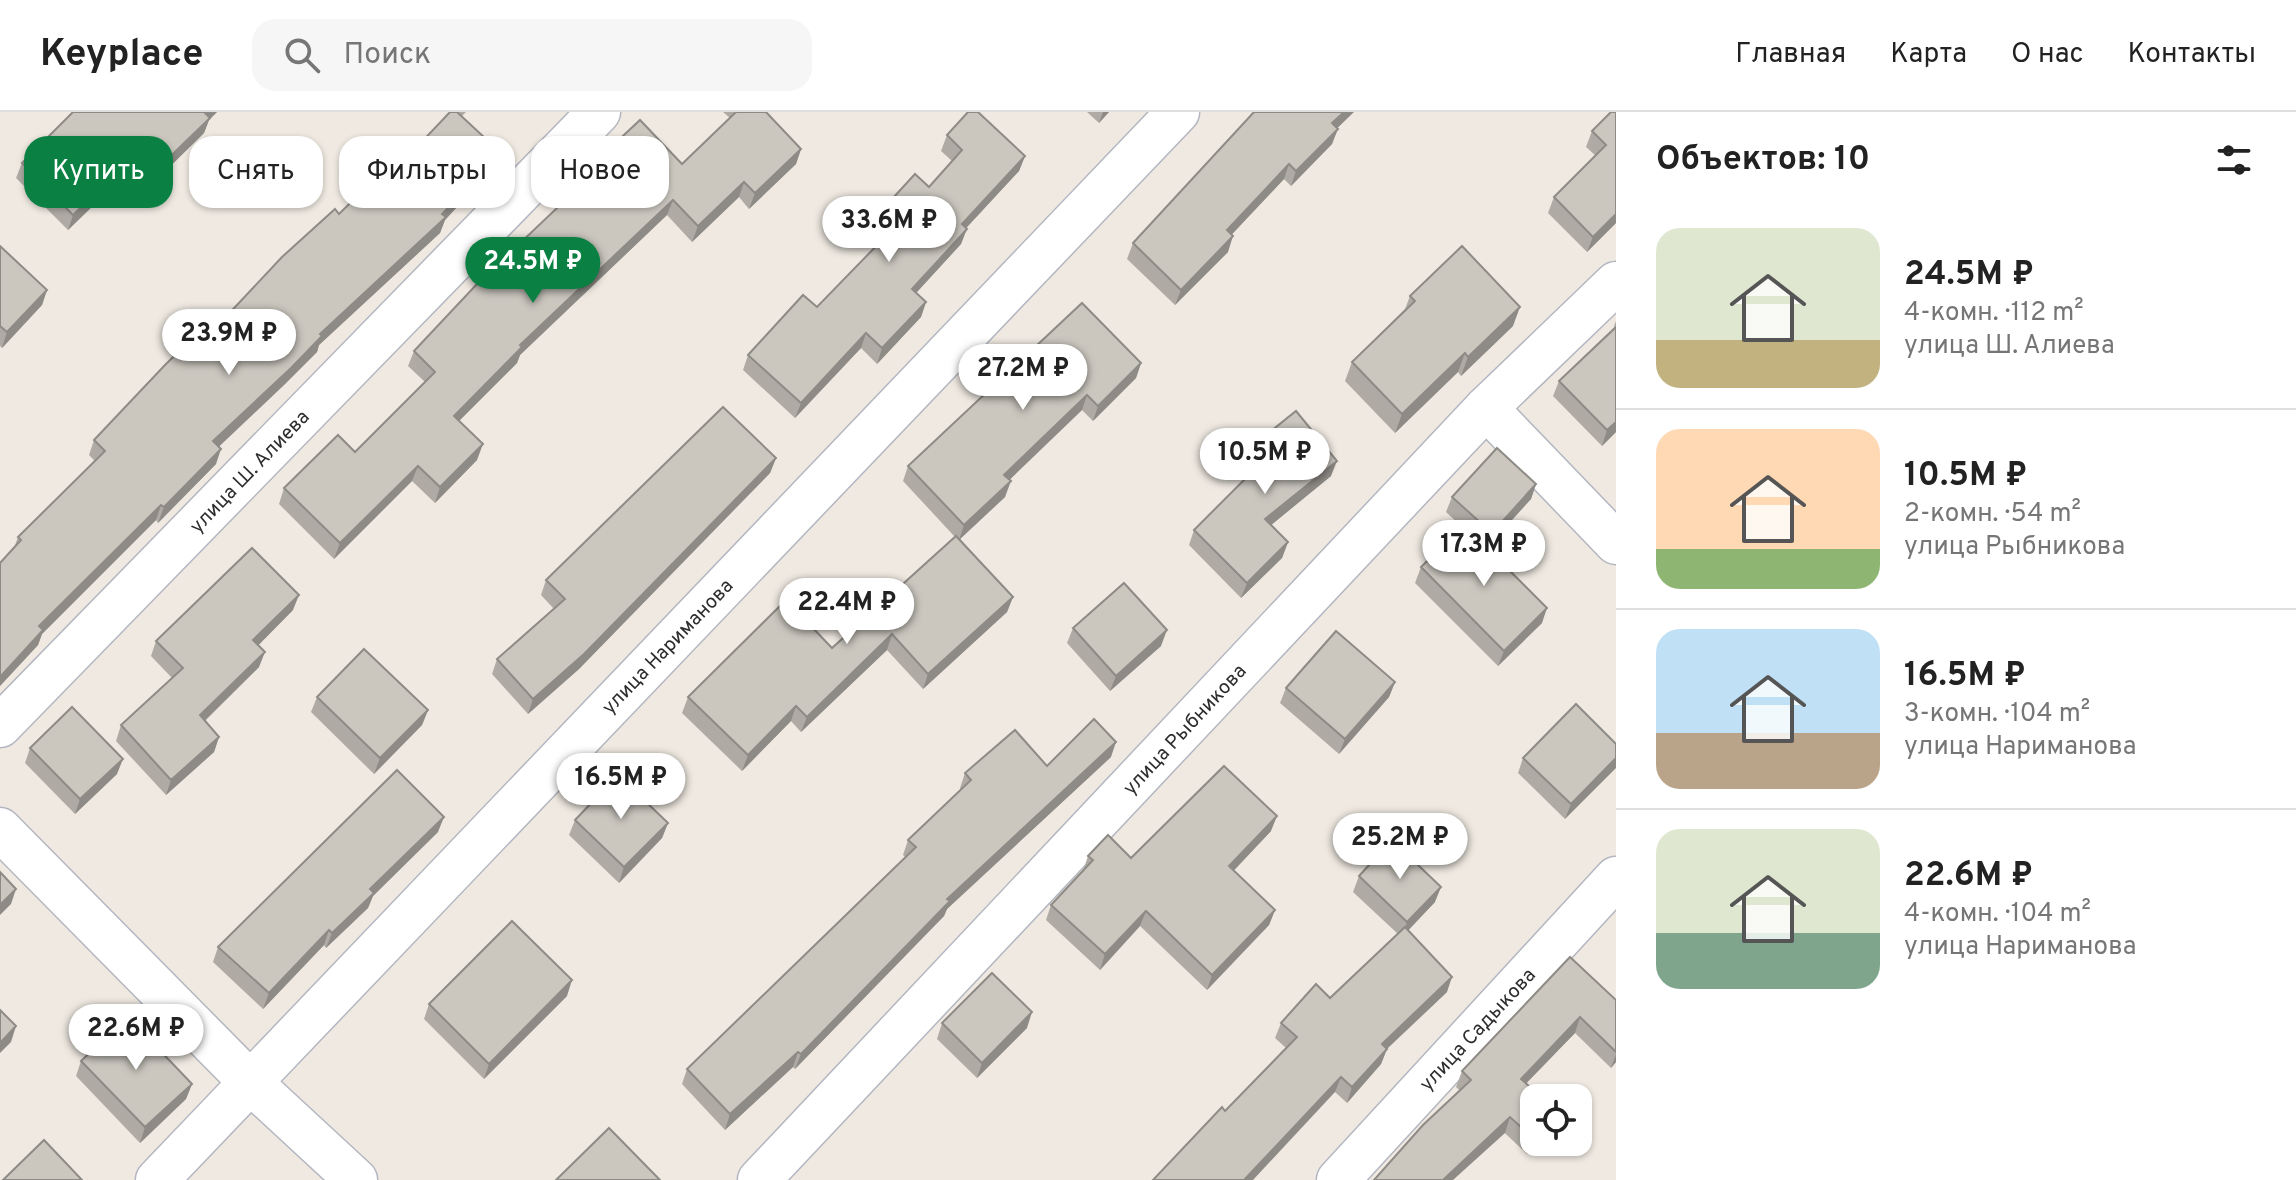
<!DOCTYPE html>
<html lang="ru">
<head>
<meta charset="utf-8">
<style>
	:root { --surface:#fff; --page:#f6f6f6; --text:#222; --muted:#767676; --line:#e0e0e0; --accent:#0b8043 }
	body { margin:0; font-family:Overpass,sans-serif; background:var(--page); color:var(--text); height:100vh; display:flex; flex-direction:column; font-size:30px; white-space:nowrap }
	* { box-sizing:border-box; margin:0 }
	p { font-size:26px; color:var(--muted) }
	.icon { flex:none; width:44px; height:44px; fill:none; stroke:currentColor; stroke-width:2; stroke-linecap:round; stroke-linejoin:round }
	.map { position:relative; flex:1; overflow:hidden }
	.sheet { display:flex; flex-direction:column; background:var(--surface); width:680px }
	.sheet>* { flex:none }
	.hud { position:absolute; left:24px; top:24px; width:760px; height:72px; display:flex; gap:16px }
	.tools { position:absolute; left:1520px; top:972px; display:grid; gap:16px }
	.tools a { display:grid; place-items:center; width:72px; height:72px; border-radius:16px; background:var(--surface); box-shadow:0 2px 6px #0004; font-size:40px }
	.price { position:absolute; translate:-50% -68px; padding:0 18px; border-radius:28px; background:#fff; color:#222; font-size:26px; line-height:52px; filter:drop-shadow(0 2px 4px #0008) }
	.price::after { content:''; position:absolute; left:50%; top:48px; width:24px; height:18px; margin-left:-12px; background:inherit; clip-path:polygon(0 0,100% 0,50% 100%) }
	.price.on { background:var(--accent); color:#fff }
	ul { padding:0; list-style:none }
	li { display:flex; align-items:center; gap:24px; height:200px; padding:0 40px }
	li+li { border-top:2px solid var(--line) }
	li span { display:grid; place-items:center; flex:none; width:224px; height:160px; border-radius:24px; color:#555 }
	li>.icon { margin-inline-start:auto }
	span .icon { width:96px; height:96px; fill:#fffc; stroke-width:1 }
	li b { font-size:34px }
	h2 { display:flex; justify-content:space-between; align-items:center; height:96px; padding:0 40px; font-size:34px }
	.tag { padding:0 28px; border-radius:24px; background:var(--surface); box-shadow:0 2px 6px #0004; font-size:28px; line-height:72px }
	.tag.on { background:var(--accent); color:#fff }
	header { display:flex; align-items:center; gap:48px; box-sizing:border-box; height:112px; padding:0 40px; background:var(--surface); border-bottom:2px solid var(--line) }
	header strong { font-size:38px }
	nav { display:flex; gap:44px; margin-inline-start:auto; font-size:28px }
	.search { width:560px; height:72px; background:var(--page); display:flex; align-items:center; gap:20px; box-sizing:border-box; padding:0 28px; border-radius:24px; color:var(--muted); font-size:30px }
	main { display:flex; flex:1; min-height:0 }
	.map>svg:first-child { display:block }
</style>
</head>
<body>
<header>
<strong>Keyplace</strong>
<div class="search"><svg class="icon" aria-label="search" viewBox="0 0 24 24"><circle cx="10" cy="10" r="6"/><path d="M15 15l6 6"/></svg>Поиск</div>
<nav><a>Главная</a><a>Карта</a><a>О нас</a><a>Контакты</a></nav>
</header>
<main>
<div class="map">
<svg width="1616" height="1068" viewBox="0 0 1616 1068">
	<rect width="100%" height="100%" fill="#efe9e1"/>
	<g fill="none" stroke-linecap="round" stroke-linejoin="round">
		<!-- street casing -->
		<g stroke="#b4b7c1" stroke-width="45">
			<g id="street">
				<path d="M1486 296 1616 431"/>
				<path d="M0 614 599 0"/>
				<path d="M0 717 250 970 356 1068"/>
				<path d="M157 1068 1178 0"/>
				<path d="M759 1068 1486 296 1616 171"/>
				<path d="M1338 1068 1616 766"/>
			</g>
		</g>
		<!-- street -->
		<use href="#street" stroke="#fff" stroke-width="42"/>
	</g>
	<!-- wall -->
	<g fill="#afaba4">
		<path d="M71 0H217L209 8 204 21 147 77 129 59 68 118 16 66 22 51 72 1Z"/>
		<path d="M450 0H466L462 4 494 55 445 108 440 121 319 233 317 240 285 272 218 335 216 352 158 411 156 408 42 522 38 533 0 574V451L14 436 18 425 95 349 89 343 94 328 339 102 398 55Z"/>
		<path d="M723 0H766L801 37 796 52 749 97 739 85 692 130 667 103 520 243 517 251 459 309 477 348 435 391 412 369 334 447 279 392 284 376 355 340 425 270 408 254 414 239 588 67 593 52H682L730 6Z"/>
		<path d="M1087 0H1109L1099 11Z"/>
		<path d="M1611 0 1616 111 1587 140 1548 101 1554 85 1596 44 1586 35 1592 19Z"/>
		<path d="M1337 16 1332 32 1291 74 1284 67 1231 123 1228 140 1175 193 1127 147 1133 131Z"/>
		<path d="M947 23 1025 44 1019 59 966 116 961 132 916 181 926 190 921 205 877 252 861 236 795 306 743 258 748 243 817 195 874 136 864 126 870 111 929 75 952 49 941 39Z"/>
		<path d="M0 134 47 178 42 193 2 236 0 234Z"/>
		<path d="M1410 184 1513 214 1461 264 1458 260 1395 321 1345 269 1352 250 1405 197Z"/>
		<path d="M1616 209V320L1602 334 1553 284 1559 269 1615 215 1614 214Z"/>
		<path d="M1141 251 1136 266 1093 309 1082 298 1009 368 1005 385 960 427 1013 485 1007 500 923 577 887 538 801 620 791 609 742 659 682 601 688 585 832 536 955 425 903 369 908 354Z"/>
		<path d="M1240 344 1331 364 1271 413 1288 430 1282 446 1241 486 1189 433 1194 418 1243 369 1235 360Z"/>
		<path d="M776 346 770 361 579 557 528 602 492 562 497 547 554 497 541 483 546 468Z"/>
		<path d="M1536 372 1531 387 1487 436 1542 511 1498 554 1415 471 1421 455 1462 415 1446 400 1452 385Z"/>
		<path d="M293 498 258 533 259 555 205 609 219 625 214 640 166 683 116 629 121 613 172 566 151 544 156 529Z"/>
		<path d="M1073 516 1161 534 1110 579 1067 531Z"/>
		<path d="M1395 570 1389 585 1339 642 1280 591 1286 576Z"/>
		<path d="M317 585 428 598 422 613 374 662 311 600Z"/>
		<path d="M1616 632 1565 707 1518 661 1523 646Z"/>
		<path d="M30 636 117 662 75 702 25 651Z"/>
		<path d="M1111 645 947 797 944 804 795 957 793 955 725 1018 682 972 687 957 905 745 903 743 908 728 961 678 960 676 965 661 1047 654Z"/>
		<path d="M575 708 668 711 662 726 619 771 569 723Z"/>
		<path d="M1271 719 1234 758 1275 798 1269 813 1207 878 1140 814 1100 858 1046 808 1051 793 1083 759 1088 744 1131 746Z"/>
		<path d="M438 720 373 784 368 796 326 836 324 833 263 897 213 850 218 835Z"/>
		<path d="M1359 764 1435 790 1408 818 1447 880 1387 937 1381 952 1347 991 1335 980 1225 999 1286 936 1275 926 1281 911 1330 886 1398 822 1353 780Z"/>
		<path d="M567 884 484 967 424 907 429 892Z"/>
		<path d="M1616 888V950L1611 956 1575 921 1526 971 1534 1030 1527 1042 1456 975 1462 959Z"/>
		<path d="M942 911 1027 916 977 966 937 927Z"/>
		<path d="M81 949 192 972 186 987 140 1031 76 964Z"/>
	</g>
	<!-- shaded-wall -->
	<g fill="#8e8b86">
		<path d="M207 0H217L209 8 204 21 147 77 152 62Z"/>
		<path d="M1103 0H1109L1099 11Z"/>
		<path d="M1344 0H1354L1326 27 1332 11Z"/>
		<path d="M1338 17 1332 32 1291 74 1296 59Z"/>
		<path d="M801 37 796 52 749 97 755 81Z"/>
		<path d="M500 40 494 55 445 108 440 121 319 233 317 240 285 272 208 345 213 329 442 102Z"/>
		<path d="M134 44 129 59 68 118 73 103Z"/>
		<path d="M1025 44 1019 59 956 127 962 112Z"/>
		<path d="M1289 52 1284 67 1221 134 1227 118Z"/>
		<path d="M744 70 739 85 692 130 698 114Z"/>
		<path d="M673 88 667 103 520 243 517 251 449 319 454 304 520 233Z"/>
		<path d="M1616 102V111L1587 140 1593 125Z"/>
		<path d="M967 117 961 132 906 192 912 177Z"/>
		<path d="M1233 124 1228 140 1175 193 1181 178Z"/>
		<path d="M47 178 42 193 2 236 7 220Z"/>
		<path d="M926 190 921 205 877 252 882 236Z"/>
		<path d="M1520 195 1513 214 1461 264 1468 245Z"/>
		<path d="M866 221 861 236 795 306 801 291Z"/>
		<path d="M1465 241 1458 260 1395 321 1402 302Z"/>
		<path d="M1141 251 1136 266 1093 309 1098 294Z"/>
		<path d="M1087 283 1082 298 999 378 1004 363Z"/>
		<path d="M1616 310V320L1602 334 1607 318Z"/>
		<path d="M483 332 477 348 435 391 440 375Z"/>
		<path d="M221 337 216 352 158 411 164 395Z"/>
		<path d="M776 346 770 361 579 557 528 602 533 587Z"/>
		<path d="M1337 349 1331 364 1259 423 1265 407Z"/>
		<path d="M418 354 412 369 334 447 340 431Z"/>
		<path d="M1011 369 1005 385 959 428 964 413Z"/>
		<path d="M1536 372 1531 387 1486 436 1492 421Z"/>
		<path d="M161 393 156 408 42 522 38 533 0 574V565L39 514Z"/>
		<path d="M1288 430 1282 446 1241 486 1247 471Z"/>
		<path d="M299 483 293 498 248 544 253 528Z"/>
		<path d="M1013 485 1007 500 923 577 928 562Z"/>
		<path d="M1547 496 1542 511 1498 554 1504 539Z"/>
		<path d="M1167 518 1161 534 1110 579 1116 564Z"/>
		<path d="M892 522 887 538 801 620 807 605Z"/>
		<path d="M265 540 259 555 194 619 200 603Z"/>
		<path d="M1395 570 1389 585 1339 642 1345 627Z"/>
		<path d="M796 594 791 609 742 659 748 643Z"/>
		<path d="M428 598 422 613 374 662 380 646Z"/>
		<path d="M219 625 214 640 166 683 171 668Z"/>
		<path d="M1116 630 1111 645 947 797 944 804 795 957 801 942 947 787Z"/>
		<path d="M1616 646V656L1565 707 1571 692Z"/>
		<path d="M123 647 117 662 75 702 80 687Z"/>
		<path d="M1277 704 1271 719 1224 769 1229 754Z"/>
		<path d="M444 705 438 720 373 784 368 796 326 836 332 821 370 777Z"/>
		<path d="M668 711 662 726 619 771 624 755Z"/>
		<path d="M1441 775 1435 790 1402 825 1407 810Z"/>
		<path d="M16 777 11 792 0 803V793Z"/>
		<path d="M1275 798 1269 813 1207 878 1212 863Z"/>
		<path d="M1146 799 1140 814 1100 858 1105 842Z"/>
		<path d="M329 818 324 833 263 897 269 881Z"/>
		<path d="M1452 865 1447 880 1376 947 1382 932Z"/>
		<path d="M572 868 567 884 484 967 489 952Z"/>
		<path d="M1032 900 1027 916 977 966 982 951Z"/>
		<path d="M1580 905 1575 921 1516 982 1521 967Z"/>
		<path d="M16 914 11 930 0 941V931Z"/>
		<path d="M1387 937 1381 952 1347 991 1352 975Z"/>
		<path d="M798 940 793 955 725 1018 730 1002Z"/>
		<path d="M1616 942V950L1611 956Z"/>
		<path d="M1341 965 1335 980 1253 1068H1244Z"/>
		<path d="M192 972 186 987 140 1031 145 1015Z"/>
		<path d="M1510 1005 1505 1021 1453 1068H1442Z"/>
		<path d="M1534 1025V1030H1538L1527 1042Z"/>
	</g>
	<!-- building -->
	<g fill="#cbc7bf" stroke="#8e8b86" stroke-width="2">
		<path d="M73 0H207L205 1 210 6 152 62 134 44 73 103 22 51Z"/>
		<path d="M450 0H457L500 40 442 102 446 105 320 222 322 224 291 256 213 329 221 337 164 395 161 393 39 514 43 518 0 565V451L21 428 18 425 105 339 94 328 165 253 216 203 222 209 282 145 335 97 339 102 392 50 398 55Z"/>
		<path d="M736 0H766L801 37 755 81 744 70 698 114 673 88 520 233 522 235 454 304 483 332 440 375 418 354 340 431 284 376 338 323 355 340 435 260 414 239 477 172 598 57 593 52 640 8 682 52Z"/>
		<path d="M968 0H978L1025 44 962 112 967 117 912 177 926 190 882 236 866 221 801 291 748 243 803 183 817 195 885 125 870 111 915 62 929 75 962 38 947 23Z"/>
		<path d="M1254 0H1344L1332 11 1338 17 1296 59 1289 52 1227 118 1233 124 1181 178 1133 131Z"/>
		<path d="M1611 0H1616V102L1593 125 1554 85 1606 33 1592 19Z"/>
		<path d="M0 134 47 178 7 220 0 214Z"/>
		<path d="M1462 134 1520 195 1468 245 1465 241 1402 302 1352 250 1415 189 1410 184Z"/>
		<path d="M1082 191 1141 251 1098 294 1087 283 1004 363 1011 369 964 413 908 354Z"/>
		<path d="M1616 215V310L1607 318 1559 269Z"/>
		<path d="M723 295 776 346 584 542 533 587 497 547 565 487 546 468Z"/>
		<path d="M1296 299 1337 349 1265 407 1288 430 1247 471 1194 418 1253 359 1240 344Z"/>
		<path d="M1497 336 1536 372 1492 421 1452 385Z"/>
		<path d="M1464 413 1547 496 1504 539 1421 455Z"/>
		<path d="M956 424 1013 485 928 562 892 522 807 605 796 594 748 643 688 585 786 488 832 536Z"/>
		<path d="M252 436 299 483 253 528 265 540 200 603 219 625 171 668 121 613 183 556 156 529Z"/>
		<path d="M1124 471 1167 518 1116 564 1073 516Z"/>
		<path d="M1336 519 1395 570 1345 627 1286 576Z"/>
		<path d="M364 537 428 598 380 646 317 585Z"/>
		<path d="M1576 592 1616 632V646L1571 692 1523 646Z"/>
		<path d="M72 595 123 647 80 687 30 636Z"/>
		<path d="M1094 607 1116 630 947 787 950 789 801 942 798 940 730 1002 687 957 916 735 908 728 971 668 965 661 1015 618 1047 654Z"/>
		<path d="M1224 654 1277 704 1229 754 1275 798 1212 863 1146 799 1105 842 1051 793 1093 748 1088 744 1108 723 1131 746Z"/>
		<path d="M397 658 444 705 370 777 374 781 332 821 329 818 269 881 218 835Z"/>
		<path d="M618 663 668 711 624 755 575 708Z"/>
		<path d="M1392 728 1441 775 1407 810 1359 764Z"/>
		<path d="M0 760 16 777 0 793Z"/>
		<path d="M512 809 572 868 489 952 429 892Z"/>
		<path d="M1405 815 1452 865 1382 932 1387 937 1352 975 1341 965 1244 1068H1153L1222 995 1225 999 1297 925 1281 911 1316 872 1330 886Z"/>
		<path d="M1570 845 1616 888V940L1580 905 1521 967 1542 986H1534V1025L1533 1026 1510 1005 1443 1068H1374L1423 1013 1471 968 1462 959Z"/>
		<path d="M992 861 1032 900 982 951 942 911Z"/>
		<path d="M0 898 16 914 0 931Z"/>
		<path d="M128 905 192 972 145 1015 81 949Z"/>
		<path d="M609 1016 660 1068H556Z"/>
		<path d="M44 1028 82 1068H3Z"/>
	</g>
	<g text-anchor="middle" stroke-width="6" stroke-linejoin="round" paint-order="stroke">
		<!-- street labels -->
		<g font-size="20" fill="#2e2e2e" stroke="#fff">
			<text transform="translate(249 359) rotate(-46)" y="7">улица Ш. Алиева</text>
			<text transform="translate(667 534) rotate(-46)" y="7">улица Нариманова</text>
			<text transform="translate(1184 617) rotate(-47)" y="7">улица Рыбникова</text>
			<text transform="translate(1477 917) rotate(-47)" y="7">улица Садыкова</text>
		</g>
	</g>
</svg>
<div class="tools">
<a><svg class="icon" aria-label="locate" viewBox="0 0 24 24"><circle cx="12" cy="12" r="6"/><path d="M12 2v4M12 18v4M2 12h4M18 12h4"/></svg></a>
</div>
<b class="price" style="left:889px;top:152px">33.6M ₽</b>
<b class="price on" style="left:533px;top:193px">24.5M ₽</b>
<b class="price" style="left:229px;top:265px">23.9M ₽</b>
<b class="price" style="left:1023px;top:300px">27.2M ₽</b>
<b class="price" style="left:1265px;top:384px">10.5M ₽</b>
<b class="price" style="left:1484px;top:476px">17.3M ₽</b>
<b class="price" style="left:847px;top:534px">22.4M ₽</b>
<b class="price" style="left:621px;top:709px">16.5M ₽</b>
<b class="price" style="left:1400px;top:769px">25.2M ₽</b>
<b class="price" style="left:136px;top:960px">22.6M ₽</b>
<div class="hud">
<a class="tag on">Купить</a>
<a class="tag">Снять</a>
<a class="tag">Фильтры</a>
<a class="tag">Новое</a>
</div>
</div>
<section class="sheet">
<h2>Объектов: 10<svg class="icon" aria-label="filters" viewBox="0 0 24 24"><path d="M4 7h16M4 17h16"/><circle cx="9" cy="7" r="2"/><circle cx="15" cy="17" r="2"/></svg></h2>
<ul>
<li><span style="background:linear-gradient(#dfe7d0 70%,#c2b280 0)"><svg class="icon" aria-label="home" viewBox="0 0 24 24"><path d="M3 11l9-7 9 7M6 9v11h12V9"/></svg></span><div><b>24.5M ₽</b><p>4-комн. · 112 m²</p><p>улица Ш. Алиева</p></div></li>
<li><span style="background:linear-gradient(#ffd9b3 75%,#8fb573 0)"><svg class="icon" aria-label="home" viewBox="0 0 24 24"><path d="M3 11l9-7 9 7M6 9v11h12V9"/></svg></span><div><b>10.5M ₽</b><p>2-комн. · 54 m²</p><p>улица Рыбникова</p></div></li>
<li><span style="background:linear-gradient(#bfe0f5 65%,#b9a48a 0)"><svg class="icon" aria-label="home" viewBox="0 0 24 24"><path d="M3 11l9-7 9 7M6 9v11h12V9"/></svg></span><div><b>16.5M ₽</b><p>3-комн. · 104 m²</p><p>улица Нариманова</p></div></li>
<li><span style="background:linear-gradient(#dfe7d0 65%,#7fa58c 0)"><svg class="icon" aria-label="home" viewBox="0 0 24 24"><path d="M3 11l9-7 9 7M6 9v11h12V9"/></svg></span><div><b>22.6M ₽</b><p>4-комн. · 104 m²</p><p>улица Нариманова</p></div></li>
</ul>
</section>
</main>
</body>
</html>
